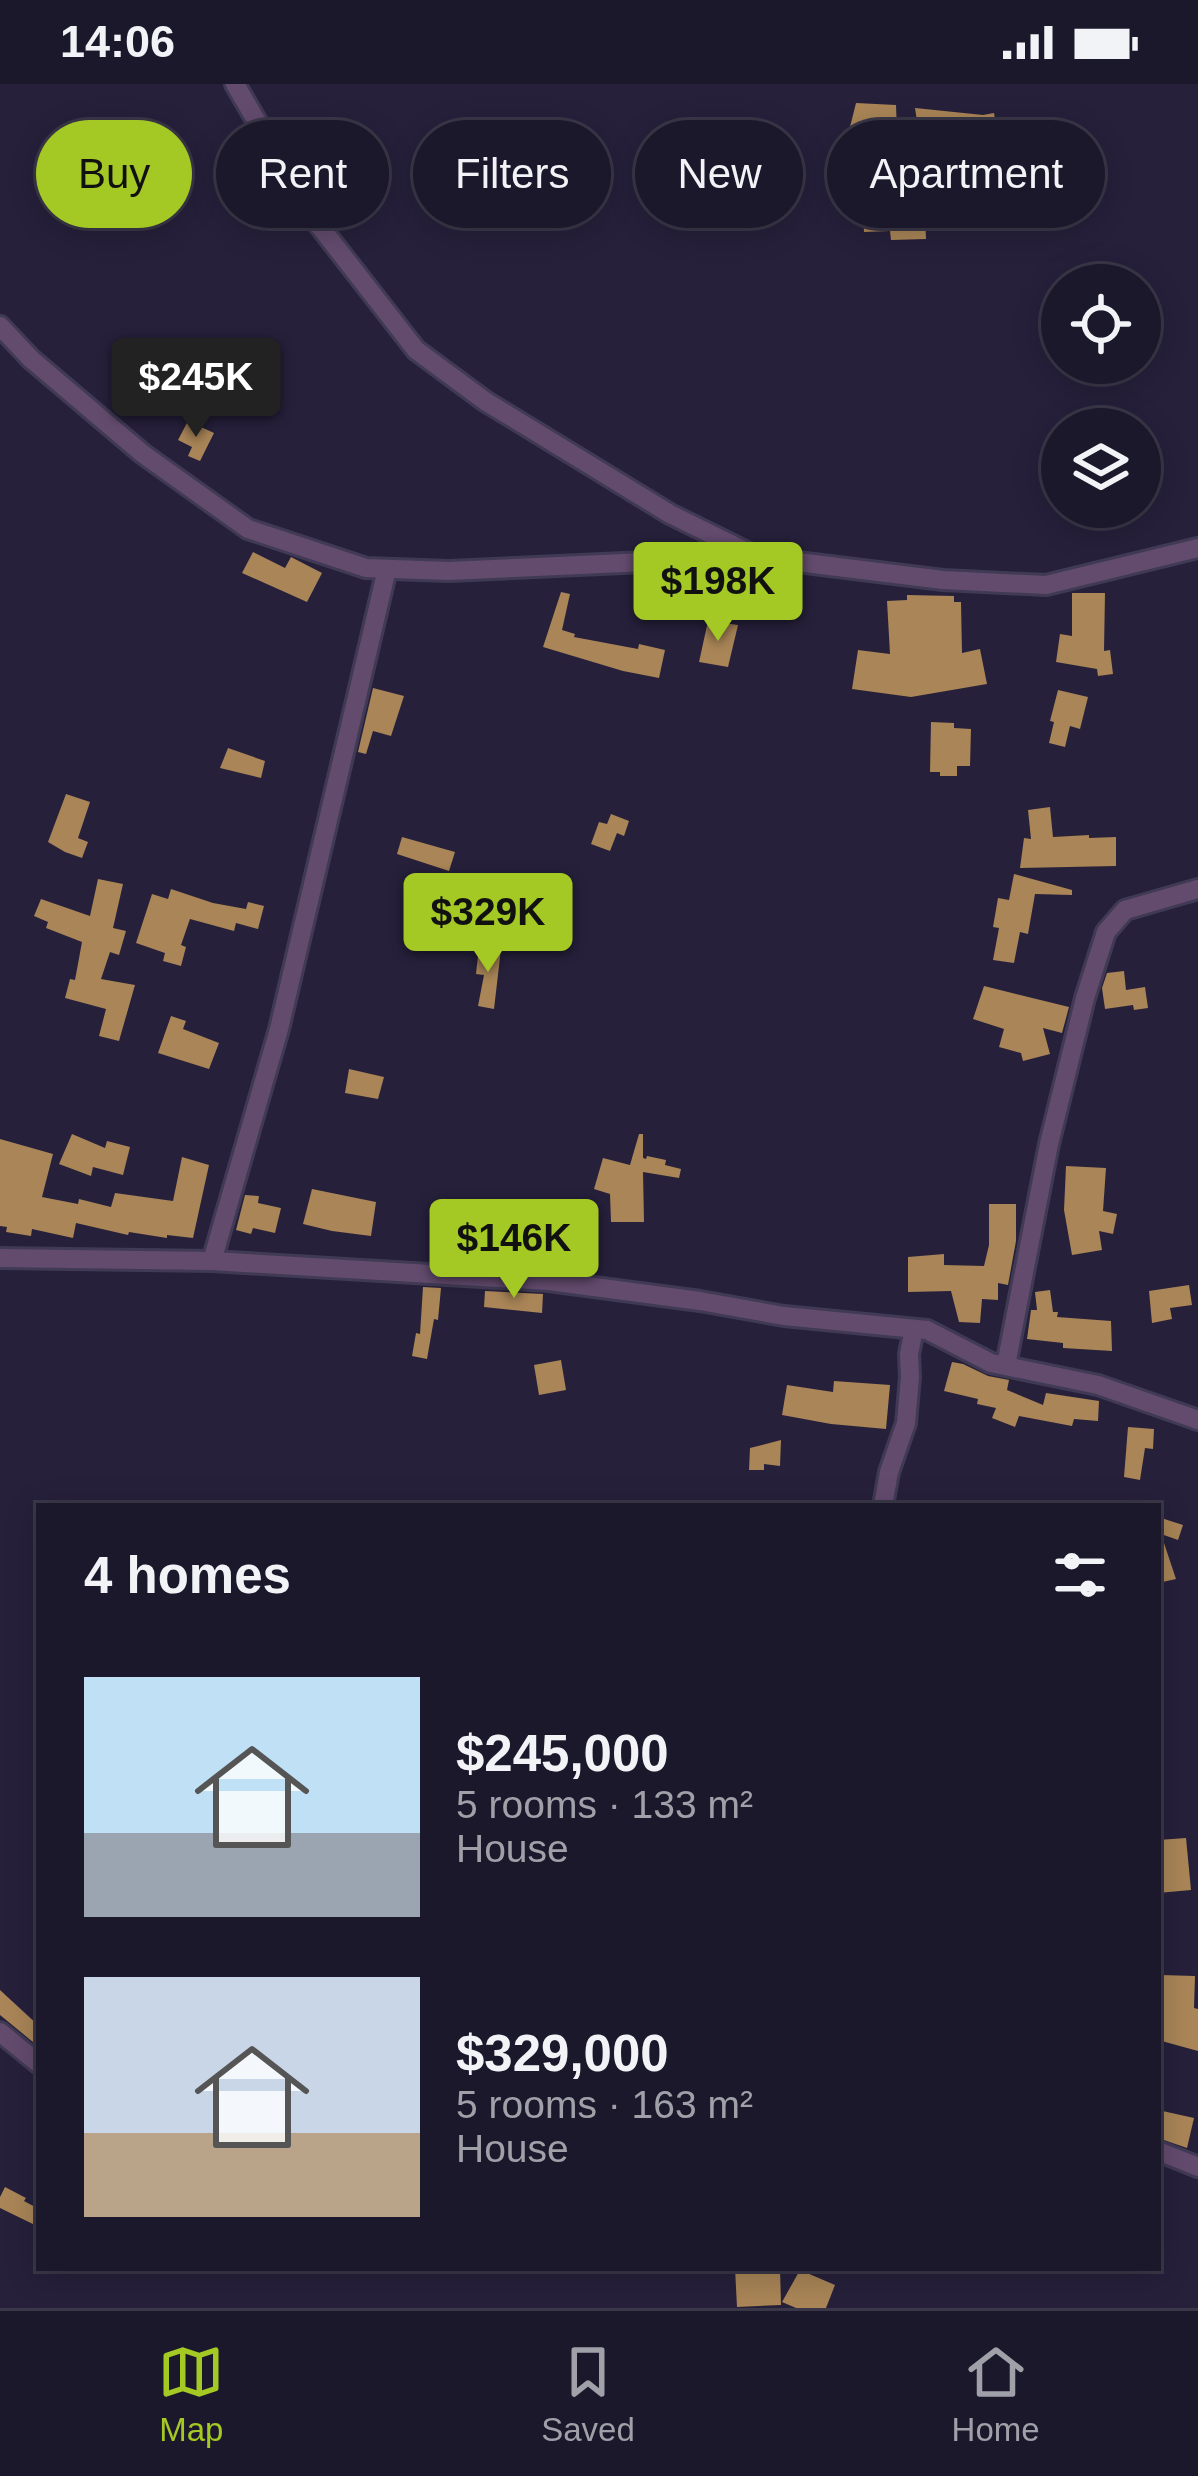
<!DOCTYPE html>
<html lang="en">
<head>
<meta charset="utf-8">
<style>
	:root { --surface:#1c182c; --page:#292538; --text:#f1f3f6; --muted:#a0a0a9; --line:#3a3748; --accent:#a4c824 }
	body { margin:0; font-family:Helvetica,sans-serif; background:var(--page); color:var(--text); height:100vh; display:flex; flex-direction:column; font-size:45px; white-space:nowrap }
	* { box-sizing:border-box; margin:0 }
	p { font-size:39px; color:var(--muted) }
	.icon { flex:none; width:66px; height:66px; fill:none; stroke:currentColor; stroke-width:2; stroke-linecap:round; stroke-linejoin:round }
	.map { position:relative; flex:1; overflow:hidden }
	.sheet { position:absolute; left:36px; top:1419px; width:1125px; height:768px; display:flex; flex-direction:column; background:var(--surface); border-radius:0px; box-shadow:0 6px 30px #0003,0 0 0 3px var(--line) }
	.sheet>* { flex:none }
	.banner { position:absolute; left:36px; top:36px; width:1128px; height:108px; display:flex; gap:24px }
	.controls { position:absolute; left:1041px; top:180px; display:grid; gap:24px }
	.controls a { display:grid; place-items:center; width:120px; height:120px; border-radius:50%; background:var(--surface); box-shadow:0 6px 30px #0003,0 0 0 3px var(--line); font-size:60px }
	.price { position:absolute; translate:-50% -102px; padding:0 27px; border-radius:12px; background:var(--accent); color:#111; font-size:39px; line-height:78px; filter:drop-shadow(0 3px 6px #0008) }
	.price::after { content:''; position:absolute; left:50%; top:72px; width:36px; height:27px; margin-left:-18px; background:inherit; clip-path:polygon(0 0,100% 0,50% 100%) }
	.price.current { background:#222; color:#fff }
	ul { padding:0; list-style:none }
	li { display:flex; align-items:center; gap:36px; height:300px; padding:0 48px }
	li span { display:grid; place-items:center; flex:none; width:336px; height:240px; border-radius:0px; color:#555 }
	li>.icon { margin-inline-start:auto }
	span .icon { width:144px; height:144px; fill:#fffc; stroke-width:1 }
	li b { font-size:51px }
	h2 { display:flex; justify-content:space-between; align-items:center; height:144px; padding:0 48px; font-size:51px }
	.chip { padding:0 42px; border-radius:54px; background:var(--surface); box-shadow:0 6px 30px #0003,0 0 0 3px var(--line); font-size:42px; line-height:108px }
	.chip.current { background:var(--accent); color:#111 }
	.status { display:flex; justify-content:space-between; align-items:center; height:84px; padding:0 60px; background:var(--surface); direction:ltr }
	.status svg { height:33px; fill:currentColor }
	.dock { display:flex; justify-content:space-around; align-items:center; height:168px; border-top:3px solid var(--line); background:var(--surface); font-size:33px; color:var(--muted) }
	.dock a { display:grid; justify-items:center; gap:6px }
	.dock .current { color:var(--accent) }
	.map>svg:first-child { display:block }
</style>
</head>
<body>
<div class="status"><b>14:06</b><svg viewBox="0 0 49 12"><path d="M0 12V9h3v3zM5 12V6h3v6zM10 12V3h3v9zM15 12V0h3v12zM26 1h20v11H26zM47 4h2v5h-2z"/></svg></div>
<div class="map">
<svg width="1198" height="2224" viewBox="0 0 1198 2224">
	<rect width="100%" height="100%" fill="#26203b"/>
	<!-- building -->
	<g fill="#a98557">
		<path d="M856 19 896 21 899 100 864 103 848 101 854 61 846 59Z"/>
		<path d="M915 24 983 31 994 29 997 47 987 48 988 60 975 61V70H956V65L922 70Z"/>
		<path d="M907 127 925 129 926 155 891 156 890 147 864 148 863 129Z"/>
		<path d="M188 337 214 349 200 377 188 372 192 363 178 356Z"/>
		<path d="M253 468 285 484 291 473 322 489 307 518 242 489Z"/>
		<path d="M561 508 570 510 562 546 575 550 574 553 638 565 639 560 665 566 659 594 623 587 543 563Z"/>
		<path d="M1072 509H1105L1104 567 1110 566 1113 590 1098 592 1097 585 1056 578 1060 550 1072 552Z"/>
		<path d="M907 511 954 512V518H961L962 569 980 565 987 600 911 613 852 605 858 566 890 570 887 517 907 516Z"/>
		<path d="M708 537 738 541 728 583 699 578Z"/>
		<path d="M373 604 404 612 391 652 373 647 366 670 358 668Z"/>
		<path d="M1058 606 1088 613 1080 645 1070 642 1065 663 1049 659 1054 638 1050 637Z"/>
		<path d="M931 638 954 639V644L971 645 970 682H957V692H940V688H930Z"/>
		<path d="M228 664 265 677 261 694 220 684Z"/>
		<path d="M66 710 90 718 78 754 88 758 82 774 65 768 48 758Z"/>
		<path d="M1050 723 1053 753 1089 751V754L1116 753V782L1020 784 1024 754 1031 755 1028 726Z"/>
		<path d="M611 730 629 737 624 752 617 749 610 767 591 760 599 738 607 740Z"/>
		<path d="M402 753 455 768 449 787 397 770Z"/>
		<path d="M1014 790 1072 806V811L1035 810 1028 850 1020 848 1014 879 993 876 999 844 993 843 998 814 1009 816Z"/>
		<path d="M98 795 123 800 113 844 126 847 119 871 110 868 101 895 135 901 119 957 99 952 106 925 65 914 70 895 75 896 82 858 46 844 48 838 34 832 41 815 90 832Z"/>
		<path d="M492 803 530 812 520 846 483 836Z"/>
		<path d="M171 805 213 819 246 825 248 818 264 822 258 845 236 839 234 847 190 835 181 861 186 863 181 882 163 877 165 869 136 859 152 810 168 815Z"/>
		<path d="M479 862 501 865 494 925 478 922 484 891 476 890Z"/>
		<path d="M1124 887 1126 906 1145 903 1148 924 1134 926 1133 921 1105 925 1102 904 1107 889Z"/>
		<path d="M984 902 1069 923 1062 949 1043 944 1050 970 1023 977 1021 969 999 963 1004 945 973 935Z"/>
		<path d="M171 932 186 937 183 945 219 959 209 985 158 969Z"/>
		<path d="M349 985 384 993 378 1015 345 1009Z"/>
		<path d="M72 1050 105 1064 107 1057 130 1063 123 1091 93 1083 91 1092 59 1080Z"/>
		<path d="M639 1050H643V1074L646 1075 647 1072 666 1076 665 1081 681 1085 679 1094 643 1088 644 1138H611L610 1110 594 1105 603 1074 630 1081Z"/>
		<path d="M0 1055 53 1070 42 1113 78 1120 79 1115 111 1123 115 1109 173 1117 182 1073 209 1081 193 1154 167 1151V1154L129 1148 128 1151 76 1139 73 1154 32 1145 31 1152 6 1148 7 1143 0 1142Z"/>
		<path d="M1066 1082 1106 1084 1103 1127 1117 1130 1113 1150 1099 1147 1102 1166 1072 1171 1064 1126Z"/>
		<path d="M312 1105 376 1118 371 1152 332 1147 303 1140Z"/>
		<path d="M245 1111 259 1112 258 1119 281 1124 275 1149 253 1144 251 1150 236 1146Z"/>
		<path d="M467 1115 528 1127 527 1169H512V1159L477 1150 476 1162H459Z"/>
		<path d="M989 1120H1016V1157L1008 1201 998 1199V1216L982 1215 980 1239 959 1238 951 1207 908 1208V1173L944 1170V1181L984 1182 989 1161Z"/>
		<path d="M560 1136 596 1138V1179L575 1177 577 1163 558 1160Z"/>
		<path d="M1189 1201 1192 1221 1170 1224 1172 1235 1152 1239 1149 1207Z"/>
		<path d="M423 1203 441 1204 438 1236 434 1235 427 1275 412 1272 416 1249 420 1250Z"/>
		<path d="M1050 1206 1053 1228H1058L1057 1233 1111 1237 1112 1267 1063 1264V1259L1027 1255 1031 1226H1037L1035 1208Z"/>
		<path d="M485 1207 543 1210 542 1229 484 1223Z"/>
		<path d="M561 1276 566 1306 539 1311 534 1281Z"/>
		<path d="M952 1278 963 1280 988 1292 1009 1296 1007 1306 1043 1321 1046 1309 1099 1317 1098 1337 1074 1335 1072 1342 1019 1332 1015 1343 992 1334 996 1324 977 1320 978 1315 944 1307Z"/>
		<path d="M834 1297 890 1301 886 1345 831 1340 782 1331 787 1301 833 1308Z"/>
		<path d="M1128 1343 1154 1345 1153 1365 1145 1364 1140 1396 1124 1393Z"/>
		<path d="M781 1356 780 1382 764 1380V1386H749L750 1364Z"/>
		<path d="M1158 1433 1183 1441 1178 1456 1161 1450 1176 1495 1158 1499Z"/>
		<path d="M1186 1754 1191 1806 1158 1809V1756Z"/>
		<path d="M1161 1891 1195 1892 1194 1924 1198 1925V1967L1158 1956Z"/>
		<path d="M0 1906 39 1942V1963L0 1931Z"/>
		<path d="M1158 2026 1194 2034 1187 2064 1158 2054Z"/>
		<path d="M5 2103 26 2114 24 2117 39 2125V2143L0 2124V2113Z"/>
		<path d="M735 2184H780L781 2221 737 2223Z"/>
		<path d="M800 2186 835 2201 826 2224H796L782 2218Z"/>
	</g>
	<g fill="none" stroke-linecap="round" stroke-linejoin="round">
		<!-- minor casing -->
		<g stroke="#403a54" stroke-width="24">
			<g id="minor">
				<path d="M235 0 311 131 416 266 485 317 670 430 757 473 943 496 1046 501 1198 464"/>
				<path d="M0 242 31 275 143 370 248 445 366 484 449 487 756 473"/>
				<path d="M0 1174 212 1177 549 1197 700 1217 784 1232 927 1246 991 1279 1098 1301 1198 1336"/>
				<path d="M212 1177 279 945 387 485"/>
				<path d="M1006 1281 1049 1060 1085 914 1106 848 1125 826 1198 805"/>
				<path d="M883 1422 889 1388 906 1339 910 1293 909 1270 914 1245"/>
				<path d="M0 1948 39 1980"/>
				<path d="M1158 2067 1198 2083"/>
			</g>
		</g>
		<!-- minor -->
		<use href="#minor" stroke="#634b6e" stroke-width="18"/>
	</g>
</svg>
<div class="controls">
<a><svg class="icon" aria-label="locate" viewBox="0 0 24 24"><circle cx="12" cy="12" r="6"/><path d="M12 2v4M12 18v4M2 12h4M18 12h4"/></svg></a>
<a><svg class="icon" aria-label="layers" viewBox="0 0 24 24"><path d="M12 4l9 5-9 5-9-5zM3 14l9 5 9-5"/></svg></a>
</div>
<b class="price current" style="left:196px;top:356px">$245K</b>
<b class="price" style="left:718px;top:560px">$198K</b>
<b class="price" style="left:488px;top:891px">$329K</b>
<b class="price" style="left:514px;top:1217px">$146K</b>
<div class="banner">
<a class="chip current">Buy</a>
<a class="chip">Rent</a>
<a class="chip">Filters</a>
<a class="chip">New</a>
<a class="chip">Apartment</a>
</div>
<section class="sheet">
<h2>4 homes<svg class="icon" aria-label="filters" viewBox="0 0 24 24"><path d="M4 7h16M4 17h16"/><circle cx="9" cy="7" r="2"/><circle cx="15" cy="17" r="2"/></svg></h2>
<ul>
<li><span style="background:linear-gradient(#bfe0f5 65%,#9aa5b1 0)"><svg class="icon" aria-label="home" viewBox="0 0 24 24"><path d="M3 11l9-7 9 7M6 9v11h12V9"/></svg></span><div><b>$245,000</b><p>5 rooms · 133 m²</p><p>House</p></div></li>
<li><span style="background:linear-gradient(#c9d6e8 65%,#b9a48a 0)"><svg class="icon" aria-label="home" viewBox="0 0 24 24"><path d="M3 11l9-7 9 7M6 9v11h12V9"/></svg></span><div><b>$329,000</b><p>5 rooms · 163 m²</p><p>House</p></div></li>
</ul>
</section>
</div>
<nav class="dock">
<a class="current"><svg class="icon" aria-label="map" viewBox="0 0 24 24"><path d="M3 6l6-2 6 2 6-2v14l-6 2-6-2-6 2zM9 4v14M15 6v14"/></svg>Map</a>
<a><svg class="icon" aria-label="saved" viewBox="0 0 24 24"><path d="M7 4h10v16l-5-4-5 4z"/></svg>Saved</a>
<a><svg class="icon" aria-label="home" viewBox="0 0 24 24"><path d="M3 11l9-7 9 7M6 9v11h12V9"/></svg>Home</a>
</nav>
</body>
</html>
